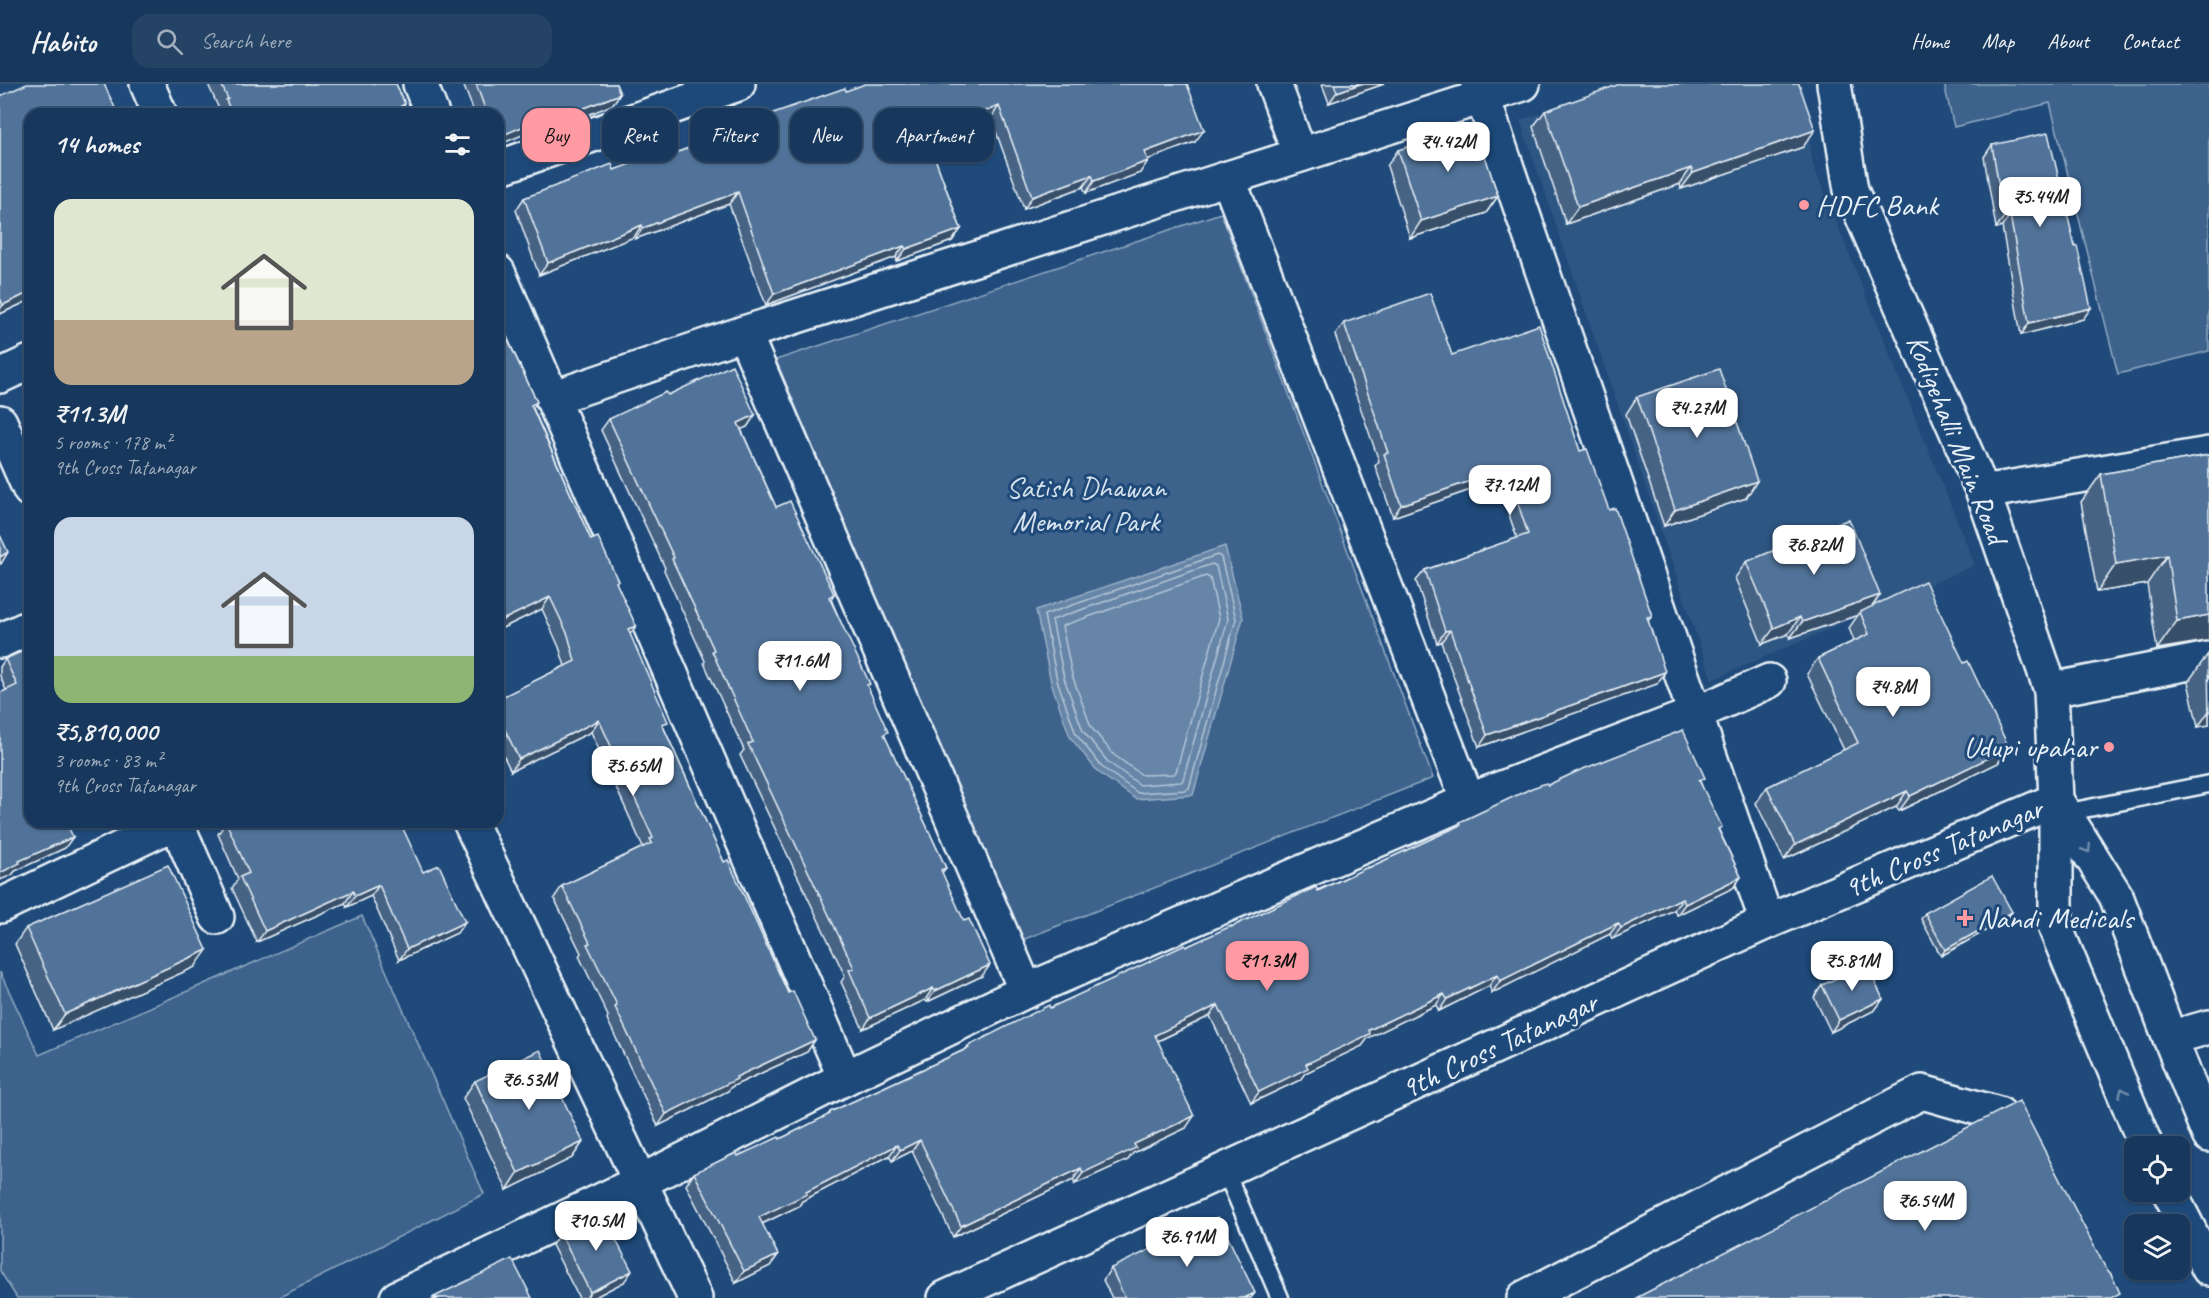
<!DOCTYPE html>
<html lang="en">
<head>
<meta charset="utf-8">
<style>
	:root { --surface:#17385c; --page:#244365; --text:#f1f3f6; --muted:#9eacbb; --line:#365272; --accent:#ff9aa2 }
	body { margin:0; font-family:Caveat,sans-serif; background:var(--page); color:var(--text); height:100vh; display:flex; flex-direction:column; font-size:22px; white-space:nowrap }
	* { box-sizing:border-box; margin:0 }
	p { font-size:20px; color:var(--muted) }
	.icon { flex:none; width:33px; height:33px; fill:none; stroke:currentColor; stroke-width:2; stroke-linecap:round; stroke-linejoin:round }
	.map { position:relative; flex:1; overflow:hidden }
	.drawer { position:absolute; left:24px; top:24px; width:480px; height:720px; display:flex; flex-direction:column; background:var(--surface); border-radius:18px; box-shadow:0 2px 4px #0004,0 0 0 2px var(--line) }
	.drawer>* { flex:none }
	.guide { position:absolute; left:522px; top:24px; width:570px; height:54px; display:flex; gap:12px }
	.fabs { position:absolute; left:2124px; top:1052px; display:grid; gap:12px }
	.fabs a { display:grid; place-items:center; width:66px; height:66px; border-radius:12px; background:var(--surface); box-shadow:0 2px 4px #0004,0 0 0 2px var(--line); font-size:30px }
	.price { position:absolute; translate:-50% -51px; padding:0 14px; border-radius:12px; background:#fff; color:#222; font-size:20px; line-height:39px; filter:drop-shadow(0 2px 3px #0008) }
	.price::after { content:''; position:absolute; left:50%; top:36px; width:18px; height:14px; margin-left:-9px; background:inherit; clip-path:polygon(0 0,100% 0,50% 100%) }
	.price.selected { background:var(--accent); color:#111 }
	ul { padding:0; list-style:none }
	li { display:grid; align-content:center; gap:12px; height:318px; padding:0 30px }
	li span { display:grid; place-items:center; height:186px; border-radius:18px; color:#555 }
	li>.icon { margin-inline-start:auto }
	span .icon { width:108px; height:108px; fill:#fffc; stroke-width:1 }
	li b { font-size:26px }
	h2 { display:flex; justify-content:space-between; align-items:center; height:72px; padding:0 30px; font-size:26px }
	.tag { padding:0 21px; border-radius:18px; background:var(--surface); box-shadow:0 2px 4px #0004,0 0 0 2px var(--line); font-size:21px; line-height:54px }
	.tag.selected { background:var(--accent); color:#111 }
	header { display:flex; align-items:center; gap:36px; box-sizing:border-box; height:84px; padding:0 30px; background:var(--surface); border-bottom:2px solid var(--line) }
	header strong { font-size:28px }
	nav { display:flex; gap:33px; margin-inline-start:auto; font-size:21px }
	.search { width:420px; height:54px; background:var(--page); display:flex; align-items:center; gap:15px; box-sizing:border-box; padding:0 21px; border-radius:18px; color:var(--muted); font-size:22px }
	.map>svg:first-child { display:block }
</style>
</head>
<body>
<header>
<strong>Habito</strong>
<div class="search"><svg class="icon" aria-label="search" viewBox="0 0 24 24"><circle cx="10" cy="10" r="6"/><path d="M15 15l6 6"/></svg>Search here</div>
<nav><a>Home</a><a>Map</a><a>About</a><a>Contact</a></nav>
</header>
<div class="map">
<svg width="2209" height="1214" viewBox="0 0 2209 1214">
	<rect width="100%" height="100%" fill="#1f4a7a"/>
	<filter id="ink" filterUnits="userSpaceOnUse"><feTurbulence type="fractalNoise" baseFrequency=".0167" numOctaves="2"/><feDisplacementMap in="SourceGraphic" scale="12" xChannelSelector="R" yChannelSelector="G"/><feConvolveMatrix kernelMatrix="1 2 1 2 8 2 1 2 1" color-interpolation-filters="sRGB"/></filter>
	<g filter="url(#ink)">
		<!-- built -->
		<path fill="#2e5683" d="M1640 0H1801L1813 81 1975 481 1712 596 1520 36Z"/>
		<!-- green -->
		<g fill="#3c628c" stroke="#92aac2" stroke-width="1.5">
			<path d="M1944 0H2209V267L2118 290 2050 19 1954 43Z"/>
			<path d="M1221 129 1433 694 1022 856 776 276Z"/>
			<path d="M362 832 484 1110 278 1214H17L0 1187V888L39 971Z"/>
		</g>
		<!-- water -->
		<path fill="#6685a7" stroke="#9ab0c7" stroke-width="1.5" d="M1225 462 1243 534 1193 711 1136 715 1098 688 1070 653 1051 598 1036 526Z"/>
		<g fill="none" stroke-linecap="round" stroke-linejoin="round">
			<!-- shore -->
			<g stroke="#b4c6d8" stroke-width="1.5">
				<path d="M1217 471 1221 473 1236 535 1189 704 1186 706 1138 709 1102 683 1076 650 1057 596 1044 531Z"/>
				<path d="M1212 480 1216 482 1228 535 1183 696 1181 698 1140 701 1108 678 1083 647 1064 594 1052 536Z"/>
				<path d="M1206 492 1210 494 1219 534 1176 688 1174 690 1142 691 1114 671 1091 643 1072 591 1062 542Z"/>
			</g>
			<!-- lane casing -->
			<g stroke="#e8f1f8" stroke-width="21">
				<g id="lane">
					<path d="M2064 729 2209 700"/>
					<path d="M1225 1086 1280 1214"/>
				</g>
			</g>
			<!-- street casing -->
			<g stroke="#e8f1f8" stroke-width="38">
				<g id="street">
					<path d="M147 0 160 30"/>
					<path d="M420 0 432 30"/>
					<path d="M1274 0 1300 71"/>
					<path d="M1478 0 1767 838"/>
					<path d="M498 84 738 0"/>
					<path d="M1228 94 1523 0"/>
					<path d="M498 188 845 994"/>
					<path d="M744 249 1026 907"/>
					<path d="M0 292 30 278"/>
					<path d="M552 314 744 249 1228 94 1468 717"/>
					<path d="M0 338 30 406"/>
					<path d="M1983 408 2209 370"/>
					<path d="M0 557 30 543"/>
					<path d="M2051 606 2209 575"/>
					<path d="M176 738 217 833"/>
					<path d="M470 738 695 1214"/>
					<path d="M0 822 176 738"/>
					<path d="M2170 954 2209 943"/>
					<path d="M397 1214 640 1098 845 994 1026 907 1468 717 1695 630 1769 597"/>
					<path d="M1524 1214 1922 1008 1999 1030 2018 1066"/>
				</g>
			</g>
			<!-- secondary casing -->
			<g stroke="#e8f1f8" stroke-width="38">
				<g id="secondary">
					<path d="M1834 0 1851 106 1983 408 2051 606 2056 716V845L2146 1062"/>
					<path d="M2056 716 2116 812 2170 954 2209 1051"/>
					<path d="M2169 1107 2209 1185"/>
					<path d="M945 1214 1767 838 2056 716"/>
				</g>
			</g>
			<!-- lane -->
			<use href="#lane" stroke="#1f4a7a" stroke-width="16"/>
			<!-- street -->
			<use href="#street" stroke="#1f4a7a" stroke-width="33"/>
			<!-- secondary -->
			<use href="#secondary" stroke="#1f4a7a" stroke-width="33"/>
		</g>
		<!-- wall -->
		<g fill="#466384" stroke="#e8f1f8" stroke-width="1.5">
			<path d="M208 0H396L405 20 402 25 404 30H219L218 27 219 25Z"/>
			<path d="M463 0H616L620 10 612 21 556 44 554 38 498 61V30H475Z"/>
			<path d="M1187 0 1195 58 1148 75 1140 89 1086 109 1083 103 1024 125 991 34 929 58 961 145 952 157 897 177 896 173 766 221 729 120 635 155 634 153 539 191 516 126 524 114 614 86 665 73 755 39 759 34 846 7Z"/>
			<path d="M1322 0H1384L1329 19Z"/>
			<path d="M0 12 116 26 113 30H30V216L0 230Z"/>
			<path d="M1545 27 1803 63 1681 105 1680 100 1566 140 1533 43Z"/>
			<path d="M1992 61 2075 163 2083 235 2021 251 2002 143 1996 144 1984 73Z"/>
			<path d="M1398 66 1498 112 1486 129 1410 154 1387 82Z"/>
			<path d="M498 235 537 318 533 324 591 456 616 500 636 542 630 550 664 644 724 778 788 909 815 956 807 968 731 1003 728 1007 658 1042 607 935 608 932 579 872 581 869 554 814 562 802 643 763 591 648 511 687 498 661V615L565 582 559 563 542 525 498 546Z"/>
			<path d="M1344 239 1452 271 1580 367 1609 426 1652 532 1648 537 1657 600 1479 663 1441 558 1437 559 1416 497 1425 486 1517 454 1498 399 1494 401 1493 398 1393 433 1375 382 1379 377 1335 251Z"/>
			<path d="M668 311 755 331 747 343 741 345 776 423 834 510 831 515 868 603 885 653 946 784 942 789 982 892 927 918 925 916 863 945 841 898 845 892 740 671 744 666 704 579 705 577 664 486 665 484 601 346 609 335Z"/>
			<path d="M30 312V328L25 318Z"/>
			<path d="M1637 313 1746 414 1664 442 1626 330Z"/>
			<path d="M2209 371 2206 557 2157 565 2147 500 2097 508 2081 418 2101 390Z"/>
			<path d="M1746 478 1880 511 1872 523 1964 579 2009 664 1998 679 1899 727 1896 723 1784 776 1756 719 1767 703 1844 666 1807 590 1818 574 1854 557 1849 544 1858 531 1790 554 1788 550 1762 560 1735 494Z"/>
			<path d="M30 564V738H70L67 739 65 764 15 787 12 791 6 606 0 592V583L5 575Z"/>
			<path d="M2208 570 2209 641 2198 643 2188 598Z"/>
			<path d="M1701 700 1719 746 1741 793 1733 804 1677 831 1674 826 1612 855 1610 850 1492 909 1489 902 1439 927 1436 921 1368 954 1362 962 1305 989 1300 996 1251 1019 1210 932 1158 957 1186 1044 1133 1069 1128 1076 1075 1100 1073 1096 953 1153 912 1067 892 1077 889 1072 802 1117 799 1122 762 1140 778 1171 770 1182 736 1199 686 1101 694 1089 780 1055 827 1032 830 1028 966 965 968 962 1050 924 1186 863 1368 784 1456 744 1460 738 1548 701Z"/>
			<path d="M226 738 423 788 457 849 399 876 371 812 347 823 345 819 257 858 232 804 238 795 218 750Z"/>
			<path d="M2012 828 2008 834 1941 872 1921 835 1925 829Z"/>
			<path d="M26 844 195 883 53 946 15 860Z"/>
			<path d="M1822 901 1883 915 1875 926 1831 948 1814 913Z"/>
			<path d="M475 997 583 1058 572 1074 507 1106 463 1014Z"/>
			<path d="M560 1149 624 1198 593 1214H579L552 1161Z"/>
			<path d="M1111 1184 1251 1214H1112L1103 1196Z"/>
		</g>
		<!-- shaded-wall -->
		<g fill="#39506b" stroke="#e8f1f8" stroke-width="1.5">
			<path d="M1360 0H1384L1329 19 1337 8Z"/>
			<path d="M620 10 612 21 556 44 564 32Z"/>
			<path d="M999 22 991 34 918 62 926 50Z"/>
			<path d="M562 26 554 38 498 61V53Z"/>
			<path d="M1204 46 1195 58 1136 80 1145 68Z"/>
			<path d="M1815 46 1803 63 1681 105 1693 89Z"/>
			<path d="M1148 77 1140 89 1086 109 1094 97Z"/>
			<path d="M1691 84 1680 100 1566 140 1578 123Z"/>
			<path d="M1092 91 1083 103 1024 125 1032 113Z"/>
			<path d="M738 108 729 120 635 155 643 144Z"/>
			<path d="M1498 112 1486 129 1410 154 1421 137Z"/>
			<path d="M2010 131 2002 143 1996 144 2004 133Z"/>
			<path d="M642 141 634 153 539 191 548 179Z"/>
			<path d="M961 145 952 157 897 177 906 165Z"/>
			<path d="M904 162 896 173 766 221 774 210Z"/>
			<path d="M30 208V216L0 230V225L3 221Z"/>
			<path d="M2091 224 2083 235 2021 251 2029 239Z"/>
			<path d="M755 331 747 343 730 350 738 339Z"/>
			<path d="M1502 386 1493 398 1393 433 1401 421Z"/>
			<path d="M1507 387 1498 399 1494 401 1503 389Z"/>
			<path d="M1757 397 1746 414 1664 442 1675 426Z"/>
			<path d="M8 468 1 480H0V473Z"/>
			<path d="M2167 471 2147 500 2097 508 2116 480Z"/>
			<path d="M1880 511 1869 527 1860 528 1858 531 1790 554 1802 538Z"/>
			<path d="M550 513 542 525 498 546V538Z"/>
			<path d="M2209 531V557H2206L2157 565 2177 537Z"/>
			<path d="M1800 533 1788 550 1762 560 1774 544Z"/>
			<path d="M636 542 627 554 628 545Z"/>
			<path d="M1450 546 1441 558 1437 559 1445 547Z"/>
			<path d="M1665 588 1657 600 1479 663 1487 651Z"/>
			<path d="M2209 627V641L2198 643Z"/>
			<path d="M599 636 591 648 511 687 519 675Z"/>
			<path d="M2009 664 1998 679 1899 727 1910 712Z"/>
			<path d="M1907 707 1896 723 1784 776 1795 761Z"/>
			<path d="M73 753 65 764 15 787 12 791 0 796V789L19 777Z"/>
			<path d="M1741 793 1733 804 1677 831 1685 820Z"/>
			<path d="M379 801 371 812 347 823 355 812Z"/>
			<path d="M353 807 345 819 257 858 265 847Z"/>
			<path d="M1682 814 1674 826 1612 855 1621 844Z"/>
			<path d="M2012 828 2008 834 1941 872 1945 866Z"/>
			<path d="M465 838 457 849 399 876 407 865Z"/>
			<path d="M1618 839 1610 850 1492 909 1500 897Z"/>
			<path d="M207 866 195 883 53 946 65 930Z"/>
			<path d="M990 881 982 892 927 918 935 907Z"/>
			<path d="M1497 891 1489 902 1439 927 1447 915Z"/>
			<path d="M933 904 925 916 863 945 870 934Z"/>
			<path d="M1444 910 1436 921 1368 954 1362 962 1305 989 1300 996 1251 1019 1259 1008 1306 980 1369 946Z"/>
			<path d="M1883 915 1875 926 1831 948 1839 936Z"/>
			<path d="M1218 921 1210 932 1147 962 1155 951Z"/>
			<path d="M815 956 807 968 731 1003 728 1007 658 1042 666 1030 736 993Z"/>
			<path d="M1194 1032 1186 1044 1133 1069 1128 1076 1075 1100 1083 1089 1134 1060Z"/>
			<path d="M920 1056 912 1067 892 1077 900 1066Z"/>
			<path d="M583 1058 572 1074 507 1106 518 1089Z"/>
			<path d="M897 1061 889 1072 802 1117 799 1122 751 1145 759 1133 806 1108Z"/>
			<path d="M1081 1084 1073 1096 953 1153 961 1142Z"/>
			<path d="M778 1171 770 1182 736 1199 744 1187Z"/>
			<path d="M632 1187 624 1198 593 1214H586L590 1208Z"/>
			<path d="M1255 1209 1251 1214H1244Z"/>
		</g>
		<!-- building -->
		<g fill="#517399" stroke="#e8f1f8" stroke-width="1.5">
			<path d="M27 0H104L116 26 106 30H30V208L3 221 0 214V12Z"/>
			<path d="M221 0H396L405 20 401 22 404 30H338L336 26 327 30H232L226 16 228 15Z"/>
			<path d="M476 0H616L620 10 564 32 562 26 498 53V30H487Z"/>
			<path d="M865 0H1187L1204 46 1145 68 1148 77 1094 97 1092 91 1032 113 999 22 926 50 961 145 906 165 904 162 774 210 738 108 643 144 642 141 548 179 524 114 612 80 614 86 663 68 665 73 760 37 759 34 845 4 846 7Z"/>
			<path d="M1334 0H1360L1337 8Z"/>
			<path d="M1620 0H1799L1815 46 1693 89 1691 84 1578 123 1545 27Z"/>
			<path d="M1475 41 1498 112 1421 137 1398 66Z"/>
			<path d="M2048 49 2075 163 2077 162 2091 224 2029 239 2010 131 2004 133 1992 61Z"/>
			<path d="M1430 209 1452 271 1539 241 1580 367 1587 365 1609 426 1615 424 1652 532 1647 533 1665 588 1487 651 1450 546 1445 547 1425 486 1528 450 1507 387 1503 389 1502 386 1401 421 1384 370 1388 369 1344 239Z"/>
			<path d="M498 235 537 318 531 321 591 456 598 453 618 497 616 498 636 542 628 545 668 638 662 640 724 778 728 776 788 909 793 907 815 956 736 993 737 995 666 1030 615 923 617 921 587 860 590 859 562 802 652 759 650 755 653 754 599 636 519 675 498 631V615L575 577 568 551 550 513 498 538Z"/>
			<path d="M732 281 755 331 738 339 776 423 790 417 834 510 829 513 870 600 867 601 888 648 884 650 946 784 941 786 964 837 969 835 990 881 935 907 933 904 870 934 849 886 854 884 748 660 753 658 712 567 714 566 672 475 674 474 609 335 666 308 668 311Z"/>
			<path d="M1719 285 1757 397 1675 426 1637 313Z"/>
			<path d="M2209 371V531L2177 537 2167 471 2116 480 2101 390Z"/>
			<path d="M1849 435 1880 511 1802 538 1800 533 1774 544 1746 478Z"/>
			<path d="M0 451 8 468 0 473Z"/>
			<path d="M1925 497 1964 579 1968 577 2009 664 1910 712 1907 707 1795 761 1767 703 1858 659 1818 574 1869 550 1860 528Z"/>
			<path d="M30 564V738H66L73 753 19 777 20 779 0 789V609L17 601 5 575Z"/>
			<path d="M1683 646 1705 694 1699 696 1722 743 1718 745 1741 793 1685 820 1682 814 1621 844 1618 839 1500 897 1497 891 1447 915 1444 910 1369 946 1370 950 1306 980 1308 984 1259 1008 1218 921 1155 951 1194 1032 1134 1060 1136 1064 1083 1089 1081 1084 961 1142 920 1056 900 1066 897 1061 806 1108 807 1110 759 1133 778 1171 744 1187 694 1089 736 1069 738 1072 779 1053 780 1055 830 1030V1028L969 964 968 962 1049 921 1050 924 1185 861 1186 863 1231 842V843L1316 803 1318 807 1368 783V784L1461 741 1460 738 1532 704 1546 699 1548 701 1578 687Z"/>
			<path d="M226 738H400L423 788 439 781 465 838 407 865 379 801 355 812 353 807 265 847 240 793 249 789Z"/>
			<path d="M168 781 207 866 65 930 26 844Z"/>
			<path d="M1992 792 2012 828 1945 866 1925 829Z"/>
			<path d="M1866 880 1883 915 1839 936 1822 901Z"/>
			<path d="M540 966 583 1058 518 1089 475 997Z"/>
			<path d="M2019 1017 2105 1183 2111 1190 2120 1209 2111 1214H1636Z"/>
			<path d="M602 1129 632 1187 590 1208 560 1149Z"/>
			<path d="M1218 1133 1255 1209 1244 1214H1125L1111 1184Z"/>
			<path d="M512 1175 532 1214H432Z"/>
		</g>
		<!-- one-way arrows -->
		<defs><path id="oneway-chevron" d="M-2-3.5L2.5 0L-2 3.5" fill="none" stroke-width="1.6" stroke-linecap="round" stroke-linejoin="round" transform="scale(1.5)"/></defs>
		<g stroke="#6f8dac">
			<use href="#oneway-chevron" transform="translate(2087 765) rotate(58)"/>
			<use href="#oneway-chevron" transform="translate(2123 1008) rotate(-112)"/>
		</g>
	</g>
	<!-- markers -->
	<g fill="#ff9aa2" stroke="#1f4a7a" stroke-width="2">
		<circle cx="1804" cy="121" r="6"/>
		<circle cx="2109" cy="663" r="6"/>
		<path d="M1962 825h6v6h6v6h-6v6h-6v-6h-6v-6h6z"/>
	</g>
	<g text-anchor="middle" stroke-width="6" stroke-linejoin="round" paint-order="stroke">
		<!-- poi labels -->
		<g font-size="30" fill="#e8f1f8" stroke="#1f4a7a" text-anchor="start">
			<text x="1816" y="131">HDFC Bank</text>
			<text x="2097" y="673" text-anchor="end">Udupi upahar</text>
			<text x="1977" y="844">Nandi Medicals</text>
		</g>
		<!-- street labels -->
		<g font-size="30" fill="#e8f1f8" stroke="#1f4a7a">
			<text transform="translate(1957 355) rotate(68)" y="10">Kodigehalli Main Road</text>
			<text transform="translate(1943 764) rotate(-23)" y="10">9th Cross Tatanagar</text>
			<text transform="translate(1499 961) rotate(-25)" y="10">9th Cross Tatanagar</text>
		</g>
		<!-- park labels -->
		<g font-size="30" fill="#d7e3ed" stroke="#1f4a7a">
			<text x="1086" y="413">Satish Dhawan<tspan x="1086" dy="34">Memorial Park</tspan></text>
		</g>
	</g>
</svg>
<div class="fabs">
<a><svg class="icon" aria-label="locate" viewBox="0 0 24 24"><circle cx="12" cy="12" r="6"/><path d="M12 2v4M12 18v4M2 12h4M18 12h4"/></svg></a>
<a><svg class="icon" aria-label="layers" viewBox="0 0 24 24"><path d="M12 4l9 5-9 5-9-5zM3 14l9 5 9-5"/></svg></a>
</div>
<b class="price" style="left:1448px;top:89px">₹4.42M</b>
<b class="price" style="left:2040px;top:144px">₹5.44M</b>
<b class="price" style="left:1697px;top:355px">₹4.27M</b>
<b class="price" style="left:1510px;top:432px">₹7.12M</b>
<b class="price" style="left:1814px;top:492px">₹6.82M</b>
<b class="price" style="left:800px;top:608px">₹11.6M</b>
<b class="price" style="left:1893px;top:634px">₹4.8M</b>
<b class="price" style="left:633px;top:713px">₹5.65M</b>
<b class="price selected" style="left:1267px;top:908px">₹11.3M</b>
<b class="price" style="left:1852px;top:908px">₹5.81M</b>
<b class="price" style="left:529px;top:1027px">₹6.53M</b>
<b class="price" style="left:1925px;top:1148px">₹6.54M</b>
<b class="price" style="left:596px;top:1168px">₹10.5M</b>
<b class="price" style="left:1187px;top:1184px">₹6.91M</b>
<div class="guide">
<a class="tag selected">Buy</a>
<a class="tag">Rent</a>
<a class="tag">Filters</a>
<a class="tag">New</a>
<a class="tag">Apartment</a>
</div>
<section class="drawer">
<h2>14 homes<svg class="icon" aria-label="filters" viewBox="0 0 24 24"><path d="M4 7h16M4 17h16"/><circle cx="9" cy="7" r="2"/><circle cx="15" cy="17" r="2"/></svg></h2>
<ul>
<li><span style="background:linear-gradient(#dfe7d0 65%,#b9a48a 0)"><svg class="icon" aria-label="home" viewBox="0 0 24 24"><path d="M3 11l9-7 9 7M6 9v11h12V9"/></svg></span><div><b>₹11.3M</b><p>5 rooms · 178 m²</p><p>9th Cross Tatanagar</p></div></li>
<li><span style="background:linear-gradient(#c9d6e8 75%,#8fb573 0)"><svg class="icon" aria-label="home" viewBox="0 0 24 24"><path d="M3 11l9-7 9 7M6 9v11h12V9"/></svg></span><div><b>₹5,810,000</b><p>3 rooms · 83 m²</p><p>9th Cross Tatanagar</p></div></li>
</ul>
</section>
</div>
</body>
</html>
